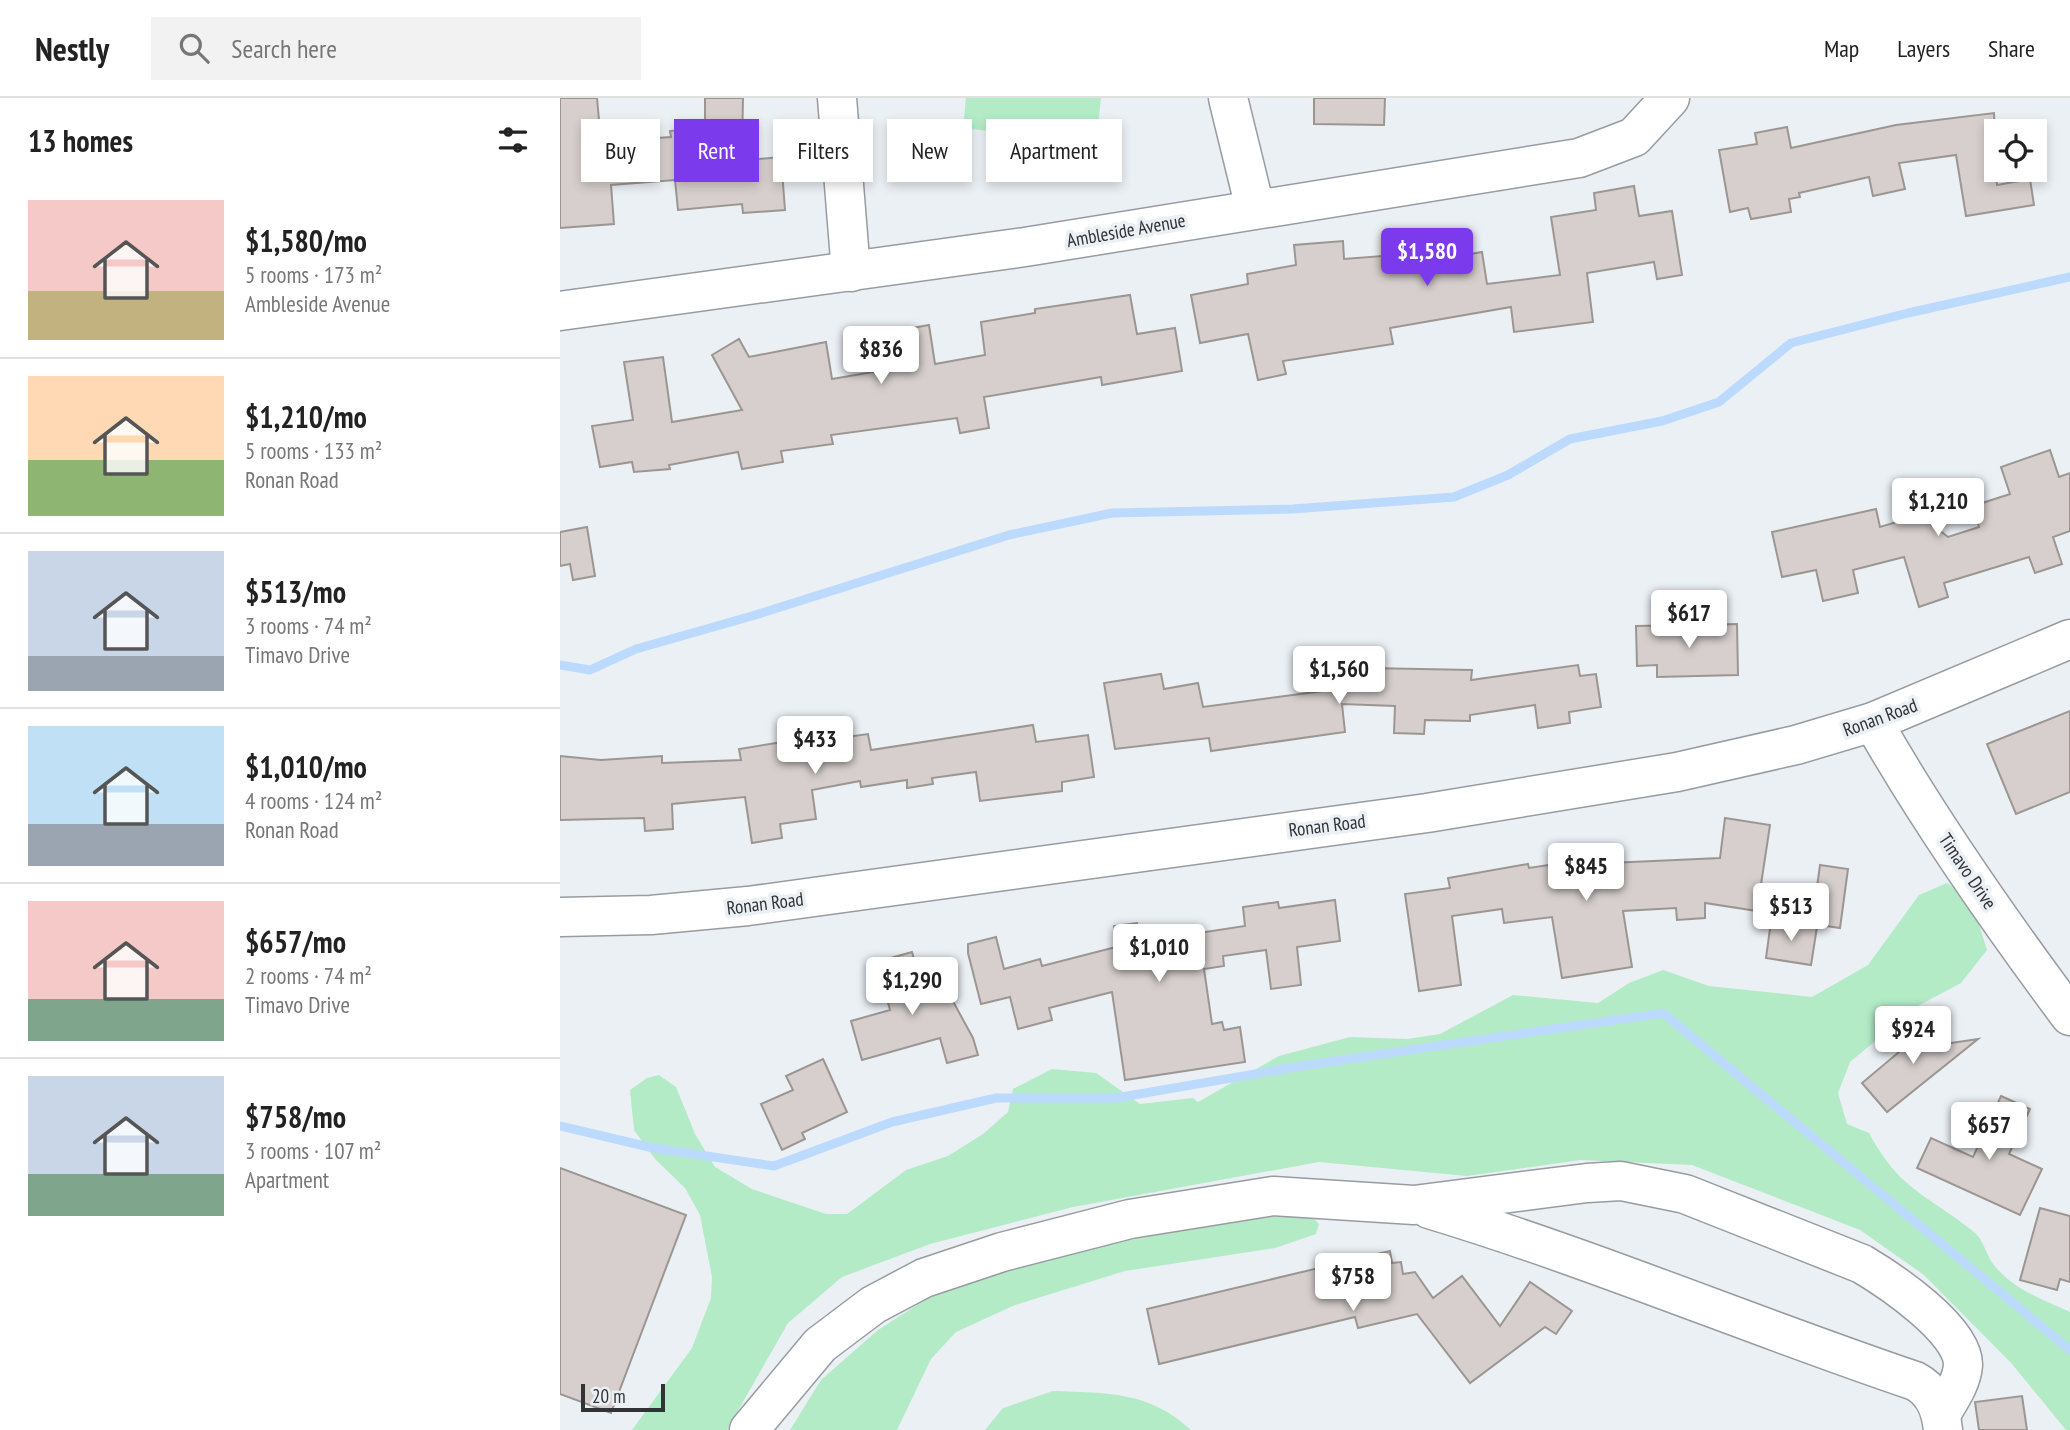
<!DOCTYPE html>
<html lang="en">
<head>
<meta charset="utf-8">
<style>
	:root { --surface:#fff; --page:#f2f2f2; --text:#222; --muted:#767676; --line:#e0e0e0; --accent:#7c3aed }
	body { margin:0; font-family:"PT Sans Narrow",sans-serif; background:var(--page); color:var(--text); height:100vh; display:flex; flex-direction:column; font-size:26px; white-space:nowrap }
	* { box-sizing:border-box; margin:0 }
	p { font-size:23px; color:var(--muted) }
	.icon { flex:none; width:38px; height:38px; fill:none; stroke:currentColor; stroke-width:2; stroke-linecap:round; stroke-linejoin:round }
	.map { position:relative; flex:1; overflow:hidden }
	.drawer { display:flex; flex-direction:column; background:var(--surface); width:560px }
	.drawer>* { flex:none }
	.banner { position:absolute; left:21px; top:21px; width:665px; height:63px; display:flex; gap:14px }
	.fabs { position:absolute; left:1424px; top:21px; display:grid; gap:14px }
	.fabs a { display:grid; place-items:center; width:63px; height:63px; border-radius:0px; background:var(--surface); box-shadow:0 4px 10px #0003; font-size:35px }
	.scale { position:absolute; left:21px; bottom:18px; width:84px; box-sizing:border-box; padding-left:7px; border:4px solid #313335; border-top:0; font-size:19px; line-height:24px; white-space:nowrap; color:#313335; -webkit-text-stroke:5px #ebf0f5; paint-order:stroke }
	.price { position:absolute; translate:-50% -60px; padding:0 16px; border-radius:7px; background:#fff; color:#222; font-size:23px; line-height:46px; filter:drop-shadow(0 2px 4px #0008) }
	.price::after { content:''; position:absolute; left:50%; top:42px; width:21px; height:16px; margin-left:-10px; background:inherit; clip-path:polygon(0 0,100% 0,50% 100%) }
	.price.current { background:var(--accent); color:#fff }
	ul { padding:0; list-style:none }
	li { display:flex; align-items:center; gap:21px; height:175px; padding:0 28px }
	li+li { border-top:2px solid var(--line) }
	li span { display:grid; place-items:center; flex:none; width:196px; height:140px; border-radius:0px; color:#555 }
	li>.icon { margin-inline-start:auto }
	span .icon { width:84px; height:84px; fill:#fffc; stroke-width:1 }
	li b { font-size:30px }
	h2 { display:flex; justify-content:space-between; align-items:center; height:84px; padding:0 28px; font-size:30px }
	.pill { padding:0 24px; border-radius:0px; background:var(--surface); box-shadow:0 4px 10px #0003; font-size:24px; line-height:63px }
	.pill.current { background:var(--accent); color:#fff }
	header { display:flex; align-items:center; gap:42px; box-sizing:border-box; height:98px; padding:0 35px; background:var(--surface); border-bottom:2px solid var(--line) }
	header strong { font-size:33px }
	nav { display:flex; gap:38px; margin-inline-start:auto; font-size:24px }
	.search { width:490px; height:63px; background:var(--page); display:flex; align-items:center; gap:18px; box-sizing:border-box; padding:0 24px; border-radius:0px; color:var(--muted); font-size:26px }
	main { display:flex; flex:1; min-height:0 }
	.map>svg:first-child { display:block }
</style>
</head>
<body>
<header>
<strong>Nestly</strong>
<div class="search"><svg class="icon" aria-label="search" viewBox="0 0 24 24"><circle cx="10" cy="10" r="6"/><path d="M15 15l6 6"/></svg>Search here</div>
<nav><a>Map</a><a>Layers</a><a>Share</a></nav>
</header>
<main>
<section class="drawer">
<h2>13 homes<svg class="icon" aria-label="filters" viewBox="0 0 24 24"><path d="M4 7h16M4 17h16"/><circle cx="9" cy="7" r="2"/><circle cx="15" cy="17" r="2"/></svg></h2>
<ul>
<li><span style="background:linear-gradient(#f6c9c9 65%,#c2b280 0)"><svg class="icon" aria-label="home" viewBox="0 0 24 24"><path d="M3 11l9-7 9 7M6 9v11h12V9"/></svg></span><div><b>$1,580/mo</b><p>5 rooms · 173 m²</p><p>Ambleside Avenue</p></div></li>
<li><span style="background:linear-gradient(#ffd9b3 60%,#8fb573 0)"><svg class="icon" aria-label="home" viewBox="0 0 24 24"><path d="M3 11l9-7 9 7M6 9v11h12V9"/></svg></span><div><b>$1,210/mo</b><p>5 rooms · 133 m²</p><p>Ronan Road</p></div></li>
<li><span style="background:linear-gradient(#c9d6e8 75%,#9aa5b1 0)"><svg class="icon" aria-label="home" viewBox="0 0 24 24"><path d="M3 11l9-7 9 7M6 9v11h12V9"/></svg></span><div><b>$513/mo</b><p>3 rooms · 74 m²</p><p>Timavo Drive</p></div></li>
<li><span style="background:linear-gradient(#bfe0f5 70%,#9aa5b1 0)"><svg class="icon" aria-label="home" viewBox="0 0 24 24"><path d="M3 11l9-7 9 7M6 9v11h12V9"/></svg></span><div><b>$1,010/mo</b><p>4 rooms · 124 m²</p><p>Ronan Road</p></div></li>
<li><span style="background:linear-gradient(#f6c9c9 70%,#7fa58c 0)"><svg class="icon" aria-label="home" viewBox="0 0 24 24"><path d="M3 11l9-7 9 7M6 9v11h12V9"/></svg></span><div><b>$657/mo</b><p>2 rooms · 74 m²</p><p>Timavo Drive</p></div></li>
<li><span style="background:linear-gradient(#c9d6e8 70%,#7fa58c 0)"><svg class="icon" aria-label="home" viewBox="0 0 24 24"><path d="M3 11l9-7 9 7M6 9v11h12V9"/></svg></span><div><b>$758/mo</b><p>3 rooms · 107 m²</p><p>Apartment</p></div></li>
</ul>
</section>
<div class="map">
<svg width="1510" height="1332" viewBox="0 0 1510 1332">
	<rect width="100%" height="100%" fill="#ebf0f5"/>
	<!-- green -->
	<g fill="#b3ebc7">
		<path d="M406 0H541L536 46 403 30Z"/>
		<path d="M1387 785C1414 802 1418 823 1427 852L1401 885 1356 909 1290 964 1278 995 1287 1026 1309 1035C1340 1093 1367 1096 1414 1134 1423 1141 1426 1156 1433 1166 1454 1192 1480 1200 1510 1214V1332H1506L1452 1266 1364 1177 1300 1132 1132 1067 1021 1062 907 1078 759 1064 513 1109 370 1146 282 1179 228 1225 167 1332H72L132 1250 151 1200 152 1179 140 1117 125 1090 96 1062 74 1032 70 992 87 980 99 977 116 989 135 1036 155 1069 192 1091 266 1116H287L346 1072 388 1058 423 1036 448 1014 453 991 492 971 536 975 580 1006 633 1000 638 1004 719 958 790 939 847 941 880 936 953 897 1038 905 1069 885 1103 872 1149 888 1252 899 1308 867 1359 797Z"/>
		<path d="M700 1117 752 1119 759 1126 756 1136 715 1150 565 1173 455 1207 396 1234 371 1261 337 1332H230L261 1282 318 1232 379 1193 452 1165Z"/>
		<path d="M493 1293C547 1295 589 1293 631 1332H425L443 1310Z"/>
	</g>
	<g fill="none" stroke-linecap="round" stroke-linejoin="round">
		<!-- stream -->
		<g stroke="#bcdafe" stroke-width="9">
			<path d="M0 567 30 572 76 551 192 518 449 437 552 415 733 411 894 399 948 377 1010 341 1102 323 1159 304 1231 245 1348 215 1510 179"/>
			<path d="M0 1028 93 1050 214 1068 332 1024 436 1000H556L747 967 1103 915 1510 1252"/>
		</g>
	</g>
	<!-- building -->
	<g fill="#d6cfcd" stroke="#9c9693" stroke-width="2">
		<path d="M0 0H37L41 44 111 39 110 33 145 29V0H183L182 51 186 50 187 62 221 59 225 112 183 115 182 106 118 112 115 82 51 87 54 126 0 130Z"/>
		<path d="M754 0H825L824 27 754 26Z"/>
		<path d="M1434 15 1437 87 1470 81 1474 107 1406 118 1396 57 1339 65 1345 91 1313 98 1309 79 1239 95 1240 99 1229 101 1231 114 1191 121 1188 110 1170 114 1159 52 1197 46 1195 35 1227 29 1231 50 1336 27Z"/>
		<path d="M1074 88 1079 118 1112 113 1122 177 1097 181 1094 164 1027 175 1033 224 954 234 951 209 830 230 833 246 723 263 726 276 698 282 688 236 640 245 631 197 688 186 687 176 736 167 734 147 783 143 784 161 822 158V161L875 152 877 162 922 154 927 186 1000 177 991 119 1036 112 1034 95Z"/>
		<path d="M570 197 577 236 615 230 622 273 542 287 541 279 424 299 429 330 400 335 397 320 271 337 273 346 221 353 223 364 182 371 178 354 109 367 110 371 74 374 72 364 40 369 32 328 73 322 64 264 103 259 112 324 182 312 152 257 179 241 189 259 266 244 272 281 336 270 330 234 369 227 375 266 425 257 421 224 475 215V211Z"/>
		<path d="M1490 352 1499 379 1510 375V433L1493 439 1502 466 1475 475 1469 459 1384 485 1388 499 1359 509 1344 459 1293 472 1298 495 1263 503 1256 472 1222 479 1212 434 1316 411 1320 429 1360 417 1388 439 1419 429 1413 408 1450 396 1441 369Z"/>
		<path d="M27 429 35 478 13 482 10 466 0 468V434Z"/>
		<path d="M1177 526 1178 577 1097 579V567L1077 568 1076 528Z"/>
		<path d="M1018 567 1020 578 1036 576 1041 609 1009 614 1010 625 978 630 975 607 910 617V623L865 622 864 636 834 635 835 608 782 606 785 634 651 653 649 640 555 651 544 585 601 576 604 591 638 585 643 609 808 587V570L912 572 911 582Z"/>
		<path d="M1510 613V694L1456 716 1427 646Z"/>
		<path d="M473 627 476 644 528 637 534 679 502 684V693L420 703 416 674 372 680 373 686 347 690V682L301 689 300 683 252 692 256 721 220 726 222 740 192 745 185 699 112 706 113 731 85 733 84 720 0 722V658L41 662 102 658V665L181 662 179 651 242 641 243 645 308 636 311 652Z"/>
		<path d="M1165 720 1210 727 1197 813 1145 805V820L1117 822 1116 810 1063 813 1072 869 1002 880 992 819 944 825 942 811 892 818 901 887 859 893 845 796 890 790 888 780 968 766 969 770 1016 763 1017 770 1049 765 1160 760Z"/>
		<path d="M1260 767 1288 771 1280 830 1252 826Z"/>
		<path d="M775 802 780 843 737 849 741 887 711 891 706 852 663 858 664 868 644 871 652 926 662 924 664 932 680 929 685 964 565 982 552 894 489 910 492 922 458 931 450 899 421 906 408 855V846L436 839 444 871 480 861 482 868 556 849 554 828 577 825 580 844 685 828 683 809 718 804 719 810Z"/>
		<path d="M1211 823 1257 829 1251 867 1206 860Z"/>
		<path d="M352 854 366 903 389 896 413 940 418 957 387 965 380 940 302 962 291 923 330 912 321 879 325 878 320 863Z"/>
		<path d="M1381 928 1384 946 1418 941 1327 1014 1302 985 1345 949 1352 933Z"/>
		<path d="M263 961 287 1014 242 1035 245 1041 222 1052 201 1006 233 992 226 978Z"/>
		<path d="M1441 998 1470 1011 1449 1056 1482 1071 1460 1117 1357 1070 1371 1040 1413 1059Z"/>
		<path d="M0 1070 126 1117 51 1315 0 1296Z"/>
		<path d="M1480 1110 1510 1118V1184L1500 1181 1497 1192 1460 1182Z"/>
		<path d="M830 1153 832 1165 841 1164 843 1176 855 1174 873 1200 902 1178 940 1228 970 1184 1012 1213 996 1236 985 1229 910 1285 857 1216 798 1230 795 1219 599 1266 587 1211Z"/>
		<path d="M1462 1298 1467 1332H1419L1415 1304Z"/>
	</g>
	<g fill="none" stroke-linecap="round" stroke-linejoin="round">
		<!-- minor casing -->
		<g stroke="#989ca1" stroke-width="41">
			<g id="minor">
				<path d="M277 0 291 174"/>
				<path d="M668 0 695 110"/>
				<path d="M0 213 465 149 1019 60 1074 39 1110 0"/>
				<path d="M1313 624C1371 726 1440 824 1510 918"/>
				<path d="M0 819 91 817 188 808 867 715 1117 674 1236 647 1313 624 1510 541"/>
				<path d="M869 1111C1034 1161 1192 1228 1355 1283 1374 1293 1381 1311 1383 1332"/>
				<path d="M189 1332 260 1247 313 1207 364 1180 442 1154 570 1121 713 1098 854 1107 1027 1085 1061 1083 1125 1096 1302 1166C1329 1182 1404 1232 1403 1267 1402 1284 1390 1301 1381 1316"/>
			</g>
		</g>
		<!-- minor -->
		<use href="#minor" stroke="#fff" stroke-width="38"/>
	</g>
	<g text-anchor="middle" stroke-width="7" stroke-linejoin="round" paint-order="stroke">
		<!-- street labels -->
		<g font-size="19" fill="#313335" stroke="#ebf0f5">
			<text transform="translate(566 132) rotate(-10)" y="7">Ambleside Avenue</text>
			<text transform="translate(1320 619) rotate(-20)" y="7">Ronan Road</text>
			<text transform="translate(767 727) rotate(-7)" y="7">Ronan Road</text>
			<text transform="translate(1408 773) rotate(56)" y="7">Timavo Drive</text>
			<text transform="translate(205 805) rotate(-7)" y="7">Ronan Road</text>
		</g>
	</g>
</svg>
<div class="fabs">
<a><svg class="icon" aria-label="locate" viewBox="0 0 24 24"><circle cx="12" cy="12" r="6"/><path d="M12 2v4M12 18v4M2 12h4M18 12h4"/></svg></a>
</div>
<div class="scale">20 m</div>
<b class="price current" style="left:867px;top:190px">$1,580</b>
<b class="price" style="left:321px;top:288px">$836</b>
<b class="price" style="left:1378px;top:440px">$1,210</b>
<b class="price" style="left:1129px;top:552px">$617</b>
<b class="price" style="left:779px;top:608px">$1,560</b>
<b class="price" style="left:255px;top:678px">$433</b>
<b class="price" style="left:1026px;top:805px">$845</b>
<b class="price" style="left:1231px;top:845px">$513</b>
<b class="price" style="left:599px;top:886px">$1,010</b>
<b class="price" style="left:352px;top:919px">$1,290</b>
<b class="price" style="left:1353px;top:968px">$924</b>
<b class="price" style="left:1429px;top:1064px">$657</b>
<b class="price" style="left:793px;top:1215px">$758</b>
<div class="banner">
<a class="pill">Buy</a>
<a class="pill current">Rent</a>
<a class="pill">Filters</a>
<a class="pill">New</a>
<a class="pill">Apartment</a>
</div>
</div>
</main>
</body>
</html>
